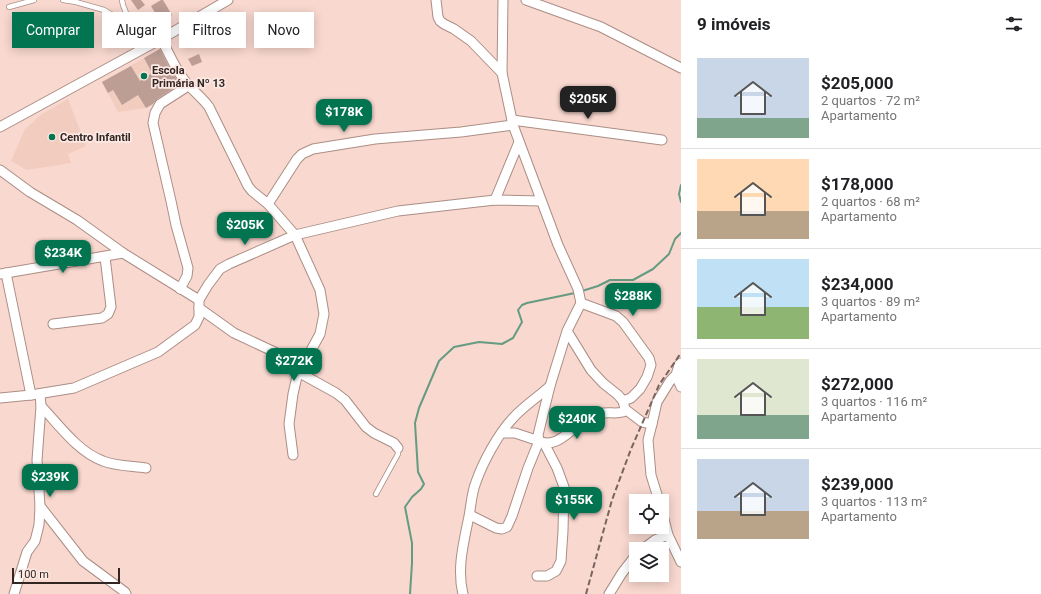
<!DOCTYPE html>
<html lang="pt">
<head>
<meta charset="utf-8">
<style>
	:root { --surface:#fff; --page:#f6f6f6; --text:#202124; --muted:#757577; --line:#e0e0e0; --accent:#027550 }
	body { margin:0; font-family:Roboto,sans-serif; background:var(--page); color:var(--text); height:100vh; display:flex; flex-direction:column; font-size:15px; white-space:nowrap }
	* { box-sizing:border-box; margin:0 }
	p { font-size:13px; color:var(--muted) }
	.icon { flex:none; width:22px; height:22px; fill:none; stroke:currentColor; stroke-width:2; stroke-linecap:round; stroke-linejoin:round }
	.map { position:relative; flex:1; overflow:hidden }
	.side { display:flex; flex-direction:column; background:var(--surface); width:360px }
	.side>* { flex:none }
	.banner { position:absolute; left:12px; top:12px; width:380px; height:36px; display:flex; gap:8px }
	.controls { position:absolute; left:629px; top:494px; display:grid; gap:8px }
	.controls a { display:grid; place-items:center; width:40px; height:40px; border-radius:0px; background:var(--surface); box-shadow:0 2px 10px #0003; font-size:20px }
	.scale { position:absolute; left:12px; bottom:10px; width:108px; box-sizing:border-box; padding-left:4px; border:2px solid #322623; border-top:0; font-size:11px; line-height:14px; white-space:nowrap; color:#322623; -webkit-text-stroke:3px #fce8e3; paint-order:stroke }
	.price { position:absolute; translate:-50% -34px; padding:0 9px; border-radius:8px; background:var(--accent); color:#fff; font-size:13px; line-height:26px; filter:drop-shadow(0 1px 2px #0008) }
	.price::after { content:''; position:absolute; left:50%; top:24px; width:12px; height:9px; margin-left:-6px; background:inherit; clip-path:polygon(0 0,100% 0,50% 100%) }
	.price.selected { background:#222; color:#fff }
	ul { padding:0; list-style:none }
	li { display:flex; align-items:center; gap:12px; height:100px; padding:0 16px }
	li+li { border-top:1px solid var(--line) }
	li span { display:grid; place-items:center; flex:none; width:112px; height:80px; border-radius:0px; color:#555 }
	li>.icon { margin-inline-start:auto }
	span .icon { width:48px; height:48px; fill:#fffc; stroke-width:1 }
	li b { font-size:17px }
	h2 { display:flex; justify-content:space-between; align-items:center; height:48px; padding:0 16px; font-size:17px }
	.chip { padding:0 14px; border-radius:0px; background:var(--surface); box-shadow:0 2px 10px #0003; font-size:14px; line-height:36px }
	.chip.selected { background:var(--accent); color:#fff }
	main { display:flex; flex:1; min-height:0 }
	.map>svg:first-child { display:block }
</style>
</head>
<body>
<main>
<div class="map">
<svg width="681" height="594" viewBox="0 0 681 594">
	<rect width="100%" height="100%" fill="#f8d8cf"/>
	<!-- built -->
	<g fill="#f3ccc0">
		<path d="M160 49 182 87 146 108 118 112 102 82Z"/>
		<path d="M68 99 86 146 68 154 71 163 27 170 11 161 25 129 42 114Z"/>
	</g>
	<g fill="none" stroke-linecap="round" stroke-linejoin="round">
		<!-- stream -->
		<g stroke="#659b81" stroke-width="2">
			<path d="M681 185 679 194 681 202"/>
			<path d="M582 291 598 286 610 280H633L653 269 669 254 675 239 681 233"/>
			<path d="M410 594 412 563V543L405 507 412 497 421 489 424 484 418 472 415 423 419 408 439 361 454 347 479 342 502 344 513 338 522 322 518 310 522 305 527 303 575 293"/>
		</g>
	</g>
	<!-- building -->
	<g fill="#bc9e95">
		<path d="M131 0H141L145 5 138 10Z"/>
		<path d="M161 0H163L172 15 167 18 165 15 158 18 151 6Z"/>
		<path d="M160 49 171 71 180 84 157 99 153 104 146 108 138 95 122 105 113 90 108 93 102 82 131 66 140 81 152 73 144 58Z"/>
		<path d="M199 54 202 62 192 66 188 59Z"/>
	</g>
	<g fill="none" stroke-linecap="round" stroke-linejoin="round">
		<!-- service casing -->
		<g stroke="#ab8e85" stroke-width="6">
			<g id="service">
				<path d="M63 0 76 2 104 10 131 26 148 46"/>
				<path d="M122 0 123 5 131 26"/>
				<path d="M9 7 34 0"/>
				<path d="M376 494 398 454V448"/>
			</g>
		</g>
		<!-- minor casing -->
		<g stroke="#ab8e85" stroke-width="11">
			<g id="minor">
				<path d="M436 0 438 17 440 21 444 24 454 29 471 41 502 73"/>
				<path d="M503 0 502 73 513 125 558 245 578 289 581 303 567 331 550 386 538 435 539 441C557 450 572 427 586 420 591 417 599 414 604 413 611 412 615 414 623 412L625 409 623 401 618 395 603 383 591 370 567 331"/>
				<path d="M526 0 601 27 681 68"/>
				<path d="M161 39C168 51 174 66 182 77 190 89 201 96 209 107L248 186 252 191 268 204"/>
				<path d="M512 120 662 140"/>
				<path d="M0 127 161 39 228 0"/>
				<path d="M0 170 30 192 77 220 123 253 199 300"/>
				<path d="M495 200 519 142"/>
				<path d="M6 273 31 395"/>
				<path d="M0 274 123 253"/>
				<path d="M180 289 187 276 188 268 176 225 171 201 153 123 155 113 160 104 188 86"/>
				<path d="M581 303 616 316 623 322 649 358 651 365 647 377 640 389 631 398 623 401"/>
				<path d="M199 308 234 333 281 355 289 361 298 372 336 393 345 400 366 427 374 433 394 443 398 448"/>
				<path d="M53 324 102 318 108 314 111 307 105 257"/>
				<path d="M676 375 681 387"/>
				<path d="M0 398 31 395 74 388 158 352 195 325 199 317V300L208 285 220 269 229 264 295 235 398 211 495 200 541 201"/>
				<path d="M41 406C59 425 78 452 103 461 115 466 132 466 146 468"/>
				<path d="M625 409 642 422 652 424 648 440 651 475 659 501"/>
				<path d="M652 424 657 402 670 381 676 375 679 365 681 363"/>
				<path d="M293 455 289 424 293 394 298 372 309 354 320 334 324 314 320 290 295 235 268 204 297 159 302 154 313 149 375 139 461 132 513 125"/>
				<path d="M40 506 83 561 125 592 126 594"/>
				<path d="M662 511 668 535 681 562"/>
				<path d="M470 515 496 528 502 529 507 527 512 516 528 468 539 441 515 433H502"/>
				<path d="M643 549 655 540 668 535"/>
				<path d="M537 576H547L556 571 561 561 563 531 564 487 557 468 544 443"/>
				<path d="M14 594 27 552 35 541 39 525 40 506 37 460 41 406 40 394"/>
				<path d="M463 594C457 570 463 545 468 521 471 509 471 494 476 482 483 462 498 434 513 418 524 406 538 397 550 386"/>
				<path d="M609 594 622 573 636 555"/>
			</g>
		</g>
		<!-- service -->
		<use href="#service" stroke="#fff" stroke-width="4.5"/>
		<!-- minor -->
		<use href="#minor" stroke="#fff" stroke-width="9"/>
		<!-- rail -->
		<path stroke="#786560" stroke-width="2" stroke-dasharray="6 3" stroke-linecap="butt" d="M586 594 612 500 631 449 659 385 681 353"/>
	</g>
	<!-- markers -->
	<g fill="#027550" stroke="#fce8e3" stroke-width="1.5">
		<circle cx="144" cy="76" r="4"/>
		<circle cx="52" cy="137" r="4"/>
	</g>
	<g text-anchor="middle" stroke-width="3.5" stroke-linejoin="round" paint-order="stroke">
		<!-- poi labels -->
		<g font-size="11" font-weight="bold" fill="#322623" stroke="#fce8e3" text-anchor="start">
			<text x="152" y="74">Escola<tspan x="152" dy="13">Primária Nº 13</tspan></text>
			<text x="60" y="141">Centro Infantil</text>
		</g>
	</g>
</svg>
<div class="controls">
<a><svg class="icon" aria-label="locate" viewBox="0 0 24 24"><circle cx="12" cy="12" r="6"/><path d="M12 2v4M12 18v4M2 12h4M18 12h4"/></svg></a>
<a><svg class="icon" aria-label="layers" viewBox="0 0 24 24"><path d="M12 4l9 5-9 5-9-5zM3 14l9 5 9-5"/></svg></a>
</div>
<div class="scale">100 m</div>
<b class="price selected" style="left:588px;top:120px">$205K</b>
<b class="price" style="left:344px;top:133px">$178K</b>
<b class="price" style="left:245px;top:246px">$205K</b>
<b class="price" style="left:63px;top:274px">$234K</b>
<b class="price" style="left:633px;top:317px">$288K</b>
<b class="price" style="left:294px;top:382px">$272K</b>
<b class="price" style="left:577px;top:440px">$240K</b>
<b class="price" style="left:50px;top:498px">$239K</b>
<b class="price" style="left:574px;top:521px">$155K</b>
<div class="banner">
<a class="chip selected">Comprar</a>
<a class="chip">Alugar</a>
<a class="chip">Filtros</a>
<a class="chip">Novo</a>
</div>
</div>
<section class="side">
<h2>9 imóveis<svg class="icon" aria-label="filters" viewBox="0 0 24 24"><path d="M4 7h16M4 17h16"/><circle cx="9" cy="7" r="2"/><circle cx="15" cy="17" r="2"/></svg></h2>
<ul>
<li><span style="background:linear-gradient(#c9d6e8 75%,#7fa58c 0)"><svg class="icon" aria-label="home" viewBox="0 0 24 24"><path d="M3 11l9-7 9 7M6 9v11h12V9"/></svg></span><div><b>$205,000</b><p>2 quartos · 72 m²</p><p>Apartamento</p></div></li>
<li><span style="background:linear-gradient(#ffd9b3 65%,#b9a48a 0)"><svg class="icon" aria-label="home" viewBox="0 0 24 24"><path d="M3 11l9-7 9 7M6 9v11h12V9"/></svg></span><div><b>$178,000</b><p>2 quartos · 68 m²</p><p>Apartamento</p></div></li>
<li><span style="background:linear-gradient(#bfe0f5 60%,#8fb573 0)"><svg class="icon" aria-label="home" viewBox="0 0 24 24"><path d="M3 11l9-7 9 7M6 9v11h12V9"/></svg></span><div><b>$234,000</b><p>3 quartos · 89 m²</p><p>Apartamento</p></div></li>
<li><span style="background:linear-gradient(#dfe7d0 70%,#7fa58c 0)"><svg class="icon" aria-label="home" viewBox="0 0 24 24"><path d="M3 11l9-7 9 7M6 9v11h12V9"/></svg></span><div><b>$272,000</b><p>3 quartos · 116 m²</p><p>Apartamento</p></div></li>
<li><span style="background:linear-gradient(#c9d6e8 65%,#b9a48a 0)"><svg class="icon" aria-label="home" viewBox="0 0 24 24"><path d="M3 11l9-7 9 7M6 9v11h12V9"/></svg></span><div><b>$239,000</b><p>3 quartos · 113 m²</p><p>Apartamento</p></div></li>
</ul>
</section>
</main>
</body>
</html>
